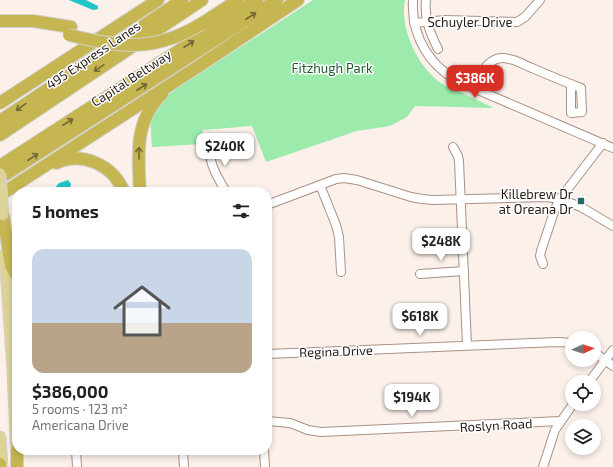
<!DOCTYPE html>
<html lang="en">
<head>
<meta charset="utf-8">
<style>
	:root { --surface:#fff; --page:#f6f6f6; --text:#202124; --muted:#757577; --accent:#d93025 }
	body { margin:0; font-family:"Exo 2",sans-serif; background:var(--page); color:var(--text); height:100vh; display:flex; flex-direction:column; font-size:15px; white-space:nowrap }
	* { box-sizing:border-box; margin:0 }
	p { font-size:13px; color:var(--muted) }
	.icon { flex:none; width:22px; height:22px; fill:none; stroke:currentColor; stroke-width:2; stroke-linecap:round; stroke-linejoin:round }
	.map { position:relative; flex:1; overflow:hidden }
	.drawer { position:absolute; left:12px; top:187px; width:260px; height:268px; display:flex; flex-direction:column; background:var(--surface); border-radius:16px; box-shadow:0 2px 6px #0003 }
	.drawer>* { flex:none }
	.needle { width:26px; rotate:87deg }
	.fabs { position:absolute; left:565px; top:331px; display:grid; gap:8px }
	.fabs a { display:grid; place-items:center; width:36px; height:36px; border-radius:50%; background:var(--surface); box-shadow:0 2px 6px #0003; font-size:20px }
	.price { position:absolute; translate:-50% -34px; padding:0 9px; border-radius:8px; background:#fff; color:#222; font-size:13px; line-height:26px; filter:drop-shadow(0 1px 2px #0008) }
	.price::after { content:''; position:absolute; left:50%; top:24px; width:12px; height:9px; margin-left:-6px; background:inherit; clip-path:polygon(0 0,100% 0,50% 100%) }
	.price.current { background:var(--accent); color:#fff }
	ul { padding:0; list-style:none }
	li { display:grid; align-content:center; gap:8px; height:212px; padding:0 20px }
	li span { display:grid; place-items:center; height:124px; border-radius:12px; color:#555 }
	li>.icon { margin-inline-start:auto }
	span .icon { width:72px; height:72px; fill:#fffc; stroke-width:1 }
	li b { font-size:17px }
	h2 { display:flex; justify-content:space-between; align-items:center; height:48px; padding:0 20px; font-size:17px }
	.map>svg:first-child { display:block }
</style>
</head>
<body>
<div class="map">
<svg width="613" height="467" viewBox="0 0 613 467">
	<rect width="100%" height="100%" fill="#fbf0ea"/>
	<!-- green -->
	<path fill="#9cebad" d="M313 0H405C399 27 418 68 441 83 446 87 452 89 458 91 470 97 482 102 494 108L415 106 407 117 390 126 357 131 266 162 252 126 203 130 201 144 152 147 150 119 158 105 167 95Z"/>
	<!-- water -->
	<g fill="#1ec5c9">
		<path d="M69 0H86L98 6V9L93 10Z"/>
		<path d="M68 180 71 184 69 192H51L59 183Z"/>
	</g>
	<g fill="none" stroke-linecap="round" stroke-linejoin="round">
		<!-- minor casing -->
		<g stroke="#ab9084" stroke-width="10">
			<g id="minor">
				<path d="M413 0C411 37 430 68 464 84L613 148"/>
				<path d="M426 0C424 18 430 33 438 49"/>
				<path d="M414 23 445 20 517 22 525 17 540 0"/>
				<path d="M475 88C479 80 483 67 491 62 496 58 502 57 509 59 517 60 524 65 532 68 548 75 565 82 581 88L582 112 571 113V84"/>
				<path d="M216 140C202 156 218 177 226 192"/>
				<path d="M453 147 458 156 459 161 467 345"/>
				<path d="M320 185 336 225 339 237 341 272"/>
				<path d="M267 205 336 179 344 178 357 180 411 197 422 199 433 200 546 197 560 199 581 207 613 226"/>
				<path d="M543 264 540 256 541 251 555 209 560 199 603 143"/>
				<path d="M420 274 464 271"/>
				<path d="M594 352 613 366"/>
				<path d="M267 354 558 342 572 343"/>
				<path d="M589 382 613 350"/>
				<path d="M267 421 290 423 308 430 321 432 560 421"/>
				<path d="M76 450 77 467"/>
				<path d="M183 450 184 467"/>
				<path d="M264 450 265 467"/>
				<path d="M543 467 555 430 573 404"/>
			</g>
		</g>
		<!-- major casing -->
		<g stroke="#d3d1d0" stroke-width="13">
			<g id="major">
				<path d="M5 254 13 371 17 458"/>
				<path d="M0 437 2 467"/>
			</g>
		</g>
		<!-- highway casing -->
		<g stroke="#d3d1d0" stroke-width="14">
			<g id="highway">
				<path d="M0 21H33L71 27"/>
				<path d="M201 24 238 0"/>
				<path d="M0 103 158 0"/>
				<path d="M0 121 182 0"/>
				<path d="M0 135 202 0"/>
				<path d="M56 163C83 151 113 165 124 192"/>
				<path d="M0 166 257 0"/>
				<path d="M0 178 277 0"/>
				<path d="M140 192C138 156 134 121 162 94"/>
				<path d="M0 195 199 66 298 0"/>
				<path d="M3 215 11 266 17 277"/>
				<path d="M17 450V467"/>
				<path d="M0 464V467"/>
			</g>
		</g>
		<!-- minor -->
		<use href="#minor" stroke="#fff" stroke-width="8"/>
		<!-- major -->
		<use href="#major" stroke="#dcd397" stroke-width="11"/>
		<!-- highway -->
		<use href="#highway" stroke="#c5b652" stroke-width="12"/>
		<!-- major-bridge casing -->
		<g stroke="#d3d1d0" stroke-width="13" stroke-linecap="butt">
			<path id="major-bridge" d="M0 174 3 215"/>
		</g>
		<!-- highway-bridge casing -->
		<g stroke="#d3d1d0" stroke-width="14" stroke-linecap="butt">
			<path id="highway-bridge" d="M69 35C121 47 153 53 201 24"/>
		</g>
		<!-- major-bridge -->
		<use href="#major-bridge" stroke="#dcd397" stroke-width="11"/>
		<!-- highway-bridge -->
		<use href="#highway-bridge" stroke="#c5b652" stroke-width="12"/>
	</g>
	<!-- one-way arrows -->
	<defs><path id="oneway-shaft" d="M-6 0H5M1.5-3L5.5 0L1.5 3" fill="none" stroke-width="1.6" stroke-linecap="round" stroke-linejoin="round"/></defs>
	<g stroke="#746834">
		<use href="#oneway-shaft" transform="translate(251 16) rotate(-33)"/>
		<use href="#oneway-shaft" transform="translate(189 44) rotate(-33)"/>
		<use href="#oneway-shaft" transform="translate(99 68) rotate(146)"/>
		<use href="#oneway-shaft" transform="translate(142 87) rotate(-33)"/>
		<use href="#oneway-shaft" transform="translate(21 107) rotate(145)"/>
		<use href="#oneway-shaft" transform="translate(68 122) rotate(-33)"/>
		<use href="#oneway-shaft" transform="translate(139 153) rotate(-91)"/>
		<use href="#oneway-shaft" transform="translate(33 157) rotate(-33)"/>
	</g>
	<!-- markers -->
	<rect fill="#236b62" stroke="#fff" stroke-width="1.5" x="577" y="197" width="8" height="8" rx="2"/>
	<g text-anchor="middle" stroke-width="3" stroke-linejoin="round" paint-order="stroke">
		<!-- street labels -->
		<g font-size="13" fill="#241a15" stroke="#fff">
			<text x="470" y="27">Schuyler Drive</text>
			<text transform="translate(93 55) rotate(-34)" y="5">495 Express Lanes</text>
			<text transform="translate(131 78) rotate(-33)" y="5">Capital Beltway</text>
			<text transform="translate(336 351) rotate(-2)" y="5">Regina Drive</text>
			<text transform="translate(496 425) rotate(-3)" y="5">Roslyn Road</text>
		</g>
		<!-- park labels -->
		<g font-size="13" fill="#1c582e" stroke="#fff">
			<text x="332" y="73">Fitzhugh Park</text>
		</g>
		<!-- poi labels -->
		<g font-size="13" fill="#241a15" stroke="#fff" text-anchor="end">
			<text x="573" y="199">Killebrew Dr<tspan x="573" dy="15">at Oreana Dr</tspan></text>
		</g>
	</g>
</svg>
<div class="fabs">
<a><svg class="needle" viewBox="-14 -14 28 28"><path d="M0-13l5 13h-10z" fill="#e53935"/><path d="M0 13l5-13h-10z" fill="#757577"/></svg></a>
<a><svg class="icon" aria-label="locate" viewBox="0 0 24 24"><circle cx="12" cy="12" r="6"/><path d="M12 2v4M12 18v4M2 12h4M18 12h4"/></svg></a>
<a><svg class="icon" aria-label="layers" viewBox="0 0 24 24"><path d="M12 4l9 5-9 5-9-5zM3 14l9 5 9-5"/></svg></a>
</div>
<b class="price current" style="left:475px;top:99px">$386K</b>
<b class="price" style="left:225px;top:167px">$240K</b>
<b class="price" style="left:441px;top:262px">$248K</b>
<b class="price" style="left:420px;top:337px">$618K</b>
<b class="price" style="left:412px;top:418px">$194K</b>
<section class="drawer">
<h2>5 homes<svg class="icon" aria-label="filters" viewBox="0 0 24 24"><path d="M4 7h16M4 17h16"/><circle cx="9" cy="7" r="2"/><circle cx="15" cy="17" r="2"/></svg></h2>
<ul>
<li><span style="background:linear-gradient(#c9d6e8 60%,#b9a48a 0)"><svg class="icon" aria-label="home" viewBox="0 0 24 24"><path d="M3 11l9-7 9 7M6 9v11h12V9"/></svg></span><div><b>$386,000</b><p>5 rooms · 123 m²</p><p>Americana Drive</p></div></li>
</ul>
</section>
</div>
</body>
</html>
